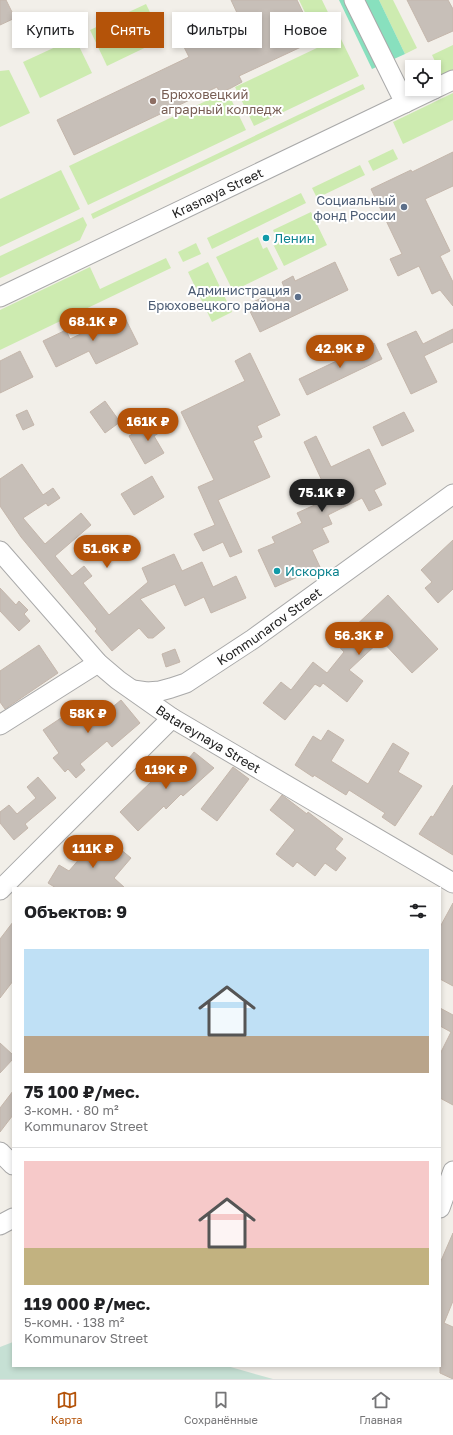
<!DOCTYPE html>
<html lang="ru">
<head>
<meta charset="utf-8">
<style>
	:root { --surface:#fff; --page:#f2f2f2; --text:#202124; --muted:#757577; --line:#e0e0e0; --accent:#b45309 }
	body { margin:0; font-family:"Golos Text",sans-serif; background:var(--page); color:var(--text); height:100vh; display:flex; flex-direction:column; font-size:15px; white-space:nowrap }
	* { box-sizing:border-box; margin:0 }
	p { font-size:13px; color:var(--muted) }
	.icon { flex:none; width:22px; height:22px; fill:none; stroke:currentColor; stroke-width:2; stroke-linecap:round; stroke-linejoin:round }
	.map { position:relative; flex:1; overflow:hidden }
	.side { position:absolute; left:12px; top:887px; width:429px; height:480px; display:flex; flex-direction:column; background:var(--surface); border-radius:0px; box-shadow:0 2px 6px #0003 }
	.side>* { flex:none }
	.hud { position:absolute; left:12px; top:12px; width:429px; height:36px; display:flex; gap:8px }
	.buttons { position:absolute; left:405px; top:60px; display:grid; gap:8px }
	.buttons a { display:grid; place-items:center; width:36px; height:36px; border-radius:0px; background:var(--surface); box-shadow:0 2px 6px #0003; font-size:20px }
	.price { position:absolute; translate:-50% -34px; padding:0 9px; border-radius:14px; background:var(--accent); color:#fff; font-size:13px; line-height:26px; filter:drop-shadow(0 1px 2px #0008) }
	.price::after { content:''; position:absolute; left:50%; top:24px; width:12px; height:9px; margin-left:-6px; background:inherit; clip-path:polygon(0 0,100% 0,50% 100%) }
	.price.active { background:#222; color:#fff }
	ul { padding:0; list-style:none }
	li { display:grid; align-content:center; gap:8px; height:212px; padding:0 12px }
	li+li { border-top:1px solid var(--line) }
	li span { display:grid; place-items:center; height:124px; border-radius:0px; color:#555 }
	li>.icon { margin-inline-start:auto }
	span .icon { width:72px; height:72px; fill:#fffc; stroke-width:1 }
	li b { font-size:17px }
	h2 { display:flex; justify-content:space-between; align-items:center; height:48px; padding:0 12px; font-size:17px }
	.chip { padding:0 14px; border-radius:0px; background:var(--surface); box-shadow:0 2px 6px #0003; font-size:14px; line-height:36px }
	.chip.active { background:var(--accent); color:#fff }
	.tab-bar { display:flex; justify-content:space-around; align-items:center; height:56px; border-top:1px solid var(--line); background:var(--surface); font-size:11px; color:var(--muted) }
	.tab-bar a { display:grid; justify-items:center; gap:2px }
	.tab-bar .active { color:var(--accent) }
	.map>svg:first-child { display:block }
</style>
</head>
<body>
<div class="map">
<svg width="453" height="1379" viewBox="0 0 453 1379">
	<rect width="100%" height="100%" fill="#f2efe9"/>
	<!-- grass -->
	<g fill="#cdebb0">
		<path d="M299 0H322L359 76 254 126 235 87 321 46Z"/>
		<path d="M379 0H393L417 48 405 54Z"/>
		<path d="M146 4 163 39 107 66 90 30Z"/>
		<path d="M75 38 92 73 40 98 23 62Z"/>
		<path d="M453 45V75L444 80 432 55Z"/>
		<path d="M9 70 30 113 0 127V71Z"/>
		<path d="M363 84 365 89 93 219 91 214Z"/>
		<path d="M227 91 246 130 88 205 69 166Z"/>
		<path d="M453 93V120L403 144 393 122Z"/>
		<path d="M393 149 398 159 373 171 368 161Z"/>
		<path d="M360 165 365 175 317 198 312 188Z"/>
		<path d="M61 170 80 209 0 247V199Z"/>
		<path d="M301 193 306 203 212 249 207 238Z"/>
		<path d="M311 212 327 245 284 266 273 244 278 242 273 230Z"/>
		<path d="M83 217 87 225 80 240 0 278V256Z"/>
		<path d="M258 237 263 249 267 247 278 269 233 291 216 257Z"/>
		<path d="M196 243 201 254 183 262 178 252Z"/>
		<path d="M166 258 171 268 0 350V310L90 267 100 289Z"/>
		<path d="M208 262 232 312 212 322 188 272Z"/>
	</g>
	<!-- wetland -->
	<path fill="#c6e0d4" d="M13 1342V1366H227L273 1379H0V1347Z"/>
	<!-- pitch -->
	<path fill="#88e0be" d="M339 0H379L405 54 372 69Z"/>
	<!-- building -->
	<g fill="#c7bfb8" stroke="#c4b6ab">
		<path d="M0 0H6L15 18 0 25Z"/>
		<path d="M231 0H297L316 40 239 76 242 82 231 88 220 93 217 87 74 155 57 120 189 57 182 43 208 31 214 44 245 30Z"/>
		<path d="M407 0H448L453 9V31L428 42Z"/>
		<path d="M453 152V186L425 199 450 251 440 256 453 282V306L440 290 432 294 419 266 398 276 390 259 402 254 371 189 411 170 412 172Z"/>
		<path d="M335 262 348 290 260 332 247 305 284 287 282 282 293 276 295 281Z"/>
		<path d="M123 314 138 344 96 364 89 351 56 367 43 341 66 330 70 339Z"/>
		<path d="M453 329V342L424 356 437 382 411 394 387 344 416 331 423 344Z"/>
		<path d="M374 343 382 359 307 395 299 379Z"/>
		<path d="M20 351 33 377 0 393V361Z"/>
		<path d="M250 353 280 415 257 426 262 437 253 441 270 477 218 500 242 552 230 557 223 542 203 551 194 534 215 525 198 487 214 480 181 412 245 381 235 361Z"/>
		<path d="M105 401 120 422 105 433 90 412Z"/>
		<path d="M27 410 34 425 23 430 16 415Z"/>
		<path d="M404 412 414 431 382 446 373 427Z"/>
		<path d="M156 420 162 431 154 436 164 453 145 464 129 436Z"/>
		<path d="M316 436 331 467 369 449 386 484 374 490 382 505 369 511 362 498 328 515 332 524 322 528 329 542 312 550 320 567 275 587 258 550 275 543 272 537 302 523 297 513 330 498 304 442Z"/>
		<path d="M22 464 43 495 53 488 60 498 48 506 46 503 23 518 45 544 81 513 91 525 55 556 72 576 84 566 92 576 83 583 109 615 148 582 142 568 174 554 182 571 202 562 213 587 236 576 246 598 211 613 204 597 185 606 175 584 140 599 165 628 153 638H148L139 628 112 651 95 631 97 629 21 537 0 506V479Z"/>
		<path d="M152 476 164 497 134 515 121 494Z"/>
		<path d="M453 540V589L438 603 425 588 432 582 421 570Z"/>
		<path d="M0 588 16 605 19 601 28 610 24 614 30 621 19 631 0 611Z"/>
		<path d="M388 595 438 649 412 673 381 640 349 670 363 681 347 702 323 683 320 687 315 684 285 720 263 703 281 682 291 690 313 662 327 673 344 652 333 640 345 628 349 632Z"/>
		<path d="M39 645 58 673 5 709 0 702V671Z"/>
		<path d="M175 649 180 662 166 667 162 654Z"/>
		<path d="M121 700 140 723 112 747 107 741 80 764 85 770 76 778 68 769 65 772 53 758 59 753 43 730 85 702 97 720Z"/>
		<path d="M328 730 344 740 331 761 368 784 393 743 409 753 398 772 422 786 395 826 382 817 385 813 349 790 346 795 314 775 313 777 295 765 313 736 321 741Z"/>
		<path d="M194 752 214 768 183 796 181 794 166 809 164 806 138 831 120 812 155 778 157 779 175 762 181 768Z"/>
		<path d="M233 767 249 779 217 821 201 809Z"/>
		<path d="M38 777 56 798 25 824 28 828 14 840 0 823V812L9 805 17 814 36 798 27 787Z"/>
		<path d="M453 785V855L419 834 431 816 433 817Z"/>
		<path d="M282 795 307 814 308 812 343 839 335 849 346 858 336 871 325 863 315 876 297 862 293 867 276 854 295 830 270 810Z"/>
		<path d="M108 839 131 858 114 878 125 888H56L48 883 59 865 69 871 93 843 97 848Z"/>
		<path d="M453 903V986L440 979V927Z"/>
		<path d="M13 922V981L0 998V939Z"/>
		<path d="M440 1008 453 1015V1105L440 1098V1054L451 1032 440 1026Z"/>
		<path d="M0 1043 13 1055V1059L0 1073Z"/>
		<path d="M13 1091V1115L0 1132V1108Z"/>
		<path d="M453 1233V1301L444 1323 453 1327V1379L440 1373V1263Z"/>
	</g>
	<g fill="none" stroke-linecap="round" stroke-linejoin="round">
		<!-- minor casing -->
		<g stroke="#a9a9a9" stroke-width="21">
			<g id="minor">
				<path d="M354 0 405 103"/>
				<path d="M434 89 453 80"/>
				<path id="s1" d="M0 297 434 89"/>
				<path id="s2" d="M0 551 98 663 118 680 172 718 453 883"/>
				<path id="s3" d="M133 690 147 692 160 691 171 688 186 683 253 639 453 494"/>
				<path d="M0 725 98 663"/>
				<path d="M0 890 172 718"/>
				<path d="M0 1152 13 1165"/>
				<path d="M440 1208 453 1171"/>
				<path d="M0 1225 13 1218"/>
			</g>
		</g>
		<!-- minor -->
		<use href="#minor" stroke="#fff" stroke-width="19"/>
	</g>
	<!-- markers -->
	<circle fill="#8d6e63" stroke="#fff" stroke-width="1.5" cx="153" cy="101" r="4"/>
	<g fill="#5c6f8a" stroke="#fff" stroke-width="1.5">
		<circle cx="404" cy="207" r="4"/>
		<circle cx="298" cy="297" r="4"/>
	</g>
	<g fill="#0f9aa8" stroke="#fff" stroke-width="1.5">
		<circle cx="266" cy="238" r="4"/>
		<circle cx="277" cy="571" r="4"/>
	</g>
	<g text-anchor="middle" stroke-width="4" stroke-linejoin="round" paint-order="stroke">
		<!-- education labels -->
		<g font-size="13" fill="#785e54" stroke="#fff" text-anchor="start">
			<text x="161" y="99">Брюховецкий<tspan x="161" dy="15">аграрный колледж</tspan></text>
		</g>
		<!-- street labels -->
		<g font-size="13" fill="#222" stroke="#fff">
			<text dy="5" stroke="none"><textPath href="#s1" startOffset="241">Krasnaya Street</textPath></text>
			<text dy="5" stroke="none"><textPath href="#s3" startOffset="155">Kommunarov Street</textPath></text>
			<text dy="5" stroke="none"><textPath href="#s2" startOffset="283">Batareynaya Street</textPath></text>
		</g>
		<!-- service labels -->
		<g font-size="13" fill="#4e5e75" stroke="#fff" text-anchor="end">
			<text x="396" y="205">Социальный<tspan x="396" dy="15">фонд России</tspan></text>
			<text x="290" y="295">Администрация<tspan x="290" dy="15">Брюховецкого района</tspan></text>
		</g>
		<!-- culture labels -->
		<g font-size="13" fill="#0d838f" stroke="#fff" text-anchor="start">
			<text x="274" y="243">Ленин</text>
			<text x="285" y="576">Искорка</text>
		</g>
	</g>
</svg>
<div class="buttons">
<a><svg class="icon" aria-label="locate" viewBox="0 0 24 24"><circle cx="12" cy="12" r="6"/><path d="M12 2v4M12 18v4M2 12h4M18 12h4"/></svg></a>
</div>
<b class="price" style="left:93px;top:342px">68.1K ₽</b>
<b class="price" style="left:340px;top:369px">42.9K ₽</b>
<b class="price" style="left:148px;top:442px">161K ₽</b>
<b class="price active" style="left:322px;top:513px">75.1K ₽</b>
<b class="price" style="left:107px;top:569px">51.6K ₽</b>
<b class="price" style="left:359px;top:656px">56.3K ₽</b>
<b class="price" style="left:88px;top:734px">58K ₽</b>
<b class="price" style="left:166px;top:790px">119K ₽</b>
<b class="price" style="left:93px;top:869px">111K ₽</b>
<div class="hud">
<a class="chip">Купить</a>
<a class="chip active">Снять</a>
<a class="chip">Фильтры</a>
<a class="chip">Новое</a>
</div>
<section class="side">
<h2>Объектов: 9<svg class="icon" aria-label="filters" viewBox="0 0 24 24"><path d="M4 7h16M4 17h16"/><circle cx="9" cy="7" r="2"/><circle cx="15" cy="17" r="2"/></svg></h2>
<ul>
<li><span style="background:linear-gradient(#bfe0f5 70%,#b9a48a 0)"><svg class="icon" aria-label="home" viewBox="0 0 24 24"><path d="M3 11l9-7 9 7M6 9v11h12V9"/></svg></span><div><b>75 100 ₽/мес.</b><p>3-комн. · 80 m²</p><p>Kommunarov Street</p></div></li>
<li><span style="background:linear-gradient(#f6c9c9 70%,#c2b280 0)"><svg class="icon" aria-label="home" viewBox="0 0 24 24"><path d="M3 11l9-7 9 7M6 9v11h12V9"/></svg></span><div><b>119 000 ₽/мес.</b><p>5-комн. · 138 m²</p><p>Kommunarov Street</p></div></li>
</ul>
</section>
</div>
<nav class="tab-bar">
<a class="active"><svg class="icon" aria-label="map" viewBox="0 0 24 24"><path d="M3 6l6-2 6 2 6-2v14l-6 2-6-2-6 2zM9 4v14M15 6v14"/></svg>Карта</a>
<a><svg class="icon" aria-label="saved" viewBox="0 0 24 24"><path d="M7 4h10v16l-5-4-5 4z"/></svg>Сохранённые</a>
<a><svg class="icon" aria-label="home" viewBox="0 0 24 24"><path d="M3 11l9-7 9 7M6 9v11h12V9"/></svg>Главная</a>
</nav>
</body>
</html>
